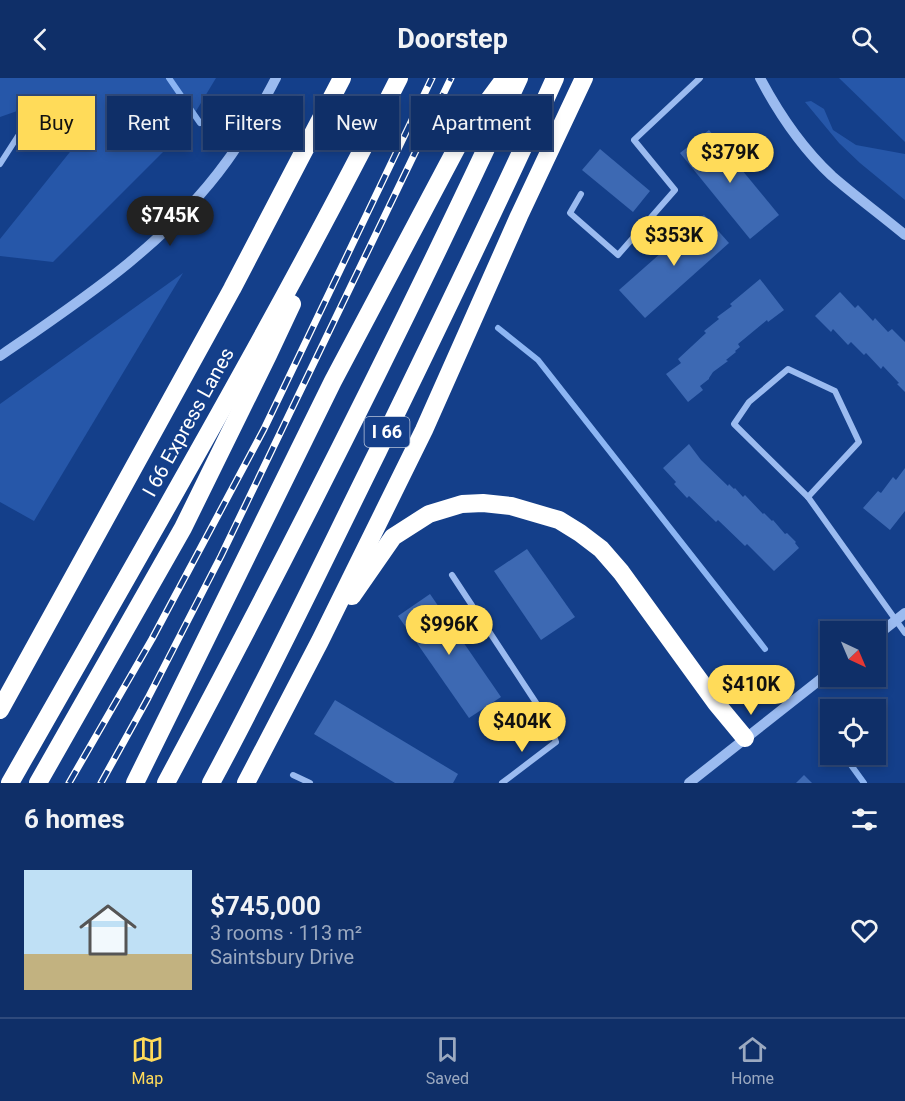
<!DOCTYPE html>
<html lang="en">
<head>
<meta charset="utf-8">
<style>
	:root { --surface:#0f2f68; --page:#1d3b71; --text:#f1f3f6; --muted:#9ba9c0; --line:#2f4a7c; --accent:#ffdb59 }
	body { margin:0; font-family:Roboto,sans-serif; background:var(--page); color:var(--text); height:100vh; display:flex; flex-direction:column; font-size:22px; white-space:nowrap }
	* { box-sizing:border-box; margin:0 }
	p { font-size:20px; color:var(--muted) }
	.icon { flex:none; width:33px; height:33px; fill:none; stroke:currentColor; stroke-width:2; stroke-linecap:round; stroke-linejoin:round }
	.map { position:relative; height:705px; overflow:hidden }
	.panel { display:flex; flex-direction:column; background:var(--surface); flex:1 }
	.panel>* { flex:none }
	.banner { position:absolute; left:18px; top:18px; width:600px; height:54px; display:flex; gap:12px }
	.needle { width:39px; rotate:136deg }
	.fabs { position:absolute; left:820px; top:543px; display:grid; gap:12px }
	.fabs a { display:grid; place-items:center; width:66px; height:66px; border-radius:0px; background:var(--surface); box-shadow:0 3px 9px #0003,0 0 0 2px var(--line); font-size:30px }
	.price { position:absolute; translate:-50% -51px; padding:0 14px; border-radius:21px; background:var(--accent); color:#111; font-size:20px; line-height:39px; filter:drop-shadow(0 2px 3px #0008) }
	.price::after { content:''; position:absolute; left:50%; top:36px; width:18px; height:14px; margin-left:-9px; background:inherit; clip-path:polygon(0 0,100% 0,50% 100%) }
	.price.selected { background:#222; color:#fff }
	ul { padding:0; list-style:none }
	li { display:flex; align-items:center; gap:18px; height:150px; padding:0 24px }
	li+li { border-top:2px solid var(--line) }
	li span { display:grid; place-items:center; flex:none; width:168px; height:120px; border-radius:0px; color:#555 }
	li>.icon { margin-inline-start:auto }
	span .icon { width:72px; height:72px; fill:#fffc; stroke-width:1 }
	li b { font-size:26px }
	h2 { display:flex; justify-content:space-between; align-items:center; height:72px; padding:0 24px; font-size:26px }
	.chip { padding:0 21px; border-radius:0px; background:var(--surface); box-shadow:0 3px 9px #0003,0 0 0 2px var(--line); font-size:21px; line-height:54px }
	.chip.selected { background:var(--accent); color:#111 }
	header { display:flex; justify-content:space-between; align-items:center; height:78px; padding:0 24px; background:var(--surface); font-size:27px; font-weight:700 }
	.dock { display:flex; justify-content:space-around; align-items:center; height:84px; border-top:2px solid var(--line); background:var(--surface); font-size:16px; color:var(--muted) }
	.dock a { display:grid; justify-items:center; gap:3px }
	.dock .selected { color:var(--accent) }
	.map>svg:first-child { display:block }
</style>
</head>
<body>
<header><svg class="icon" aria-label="back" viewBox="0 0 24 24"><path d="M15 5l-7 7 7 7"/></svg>Doorstep<svg class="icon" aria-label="search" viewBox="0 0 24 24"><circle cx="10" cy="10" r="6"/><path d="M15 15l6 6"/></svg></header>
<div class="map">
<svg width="905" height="705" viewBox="0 0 905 705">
	<rect width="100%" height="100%" fill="#143f8a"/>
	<!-- green -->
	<g fill="#2657a9">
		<path d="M0 0H216L184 53 53 184 0 178V161L82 59 66 48 57 59 20 32 0 39Z"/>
		<path d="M839 0H905V64Z"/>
		<path d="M811 23 824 31 833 52 856 67 905 76V122L860 85 839 65 805 24Z"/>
		<path d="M183 195 34 443 0 424V326Z"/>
	</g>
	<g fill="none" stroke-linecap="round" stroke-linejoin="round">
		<!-- stream -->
		<g stroke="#8cb5f3" stroke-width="6">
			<path d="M169 0 200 45"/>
			<path d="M498 250 538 282 765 571"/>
			<path d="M824 652 831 661"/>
			<path d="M843 676 864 705"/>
		</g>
	</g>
	<!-- building -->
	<g fill="#3d69b3">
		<path d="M709 52 779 137 750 161 680 75Z"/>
		<path d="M600 71 650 113 633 134 582 92Z"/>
		<path d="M704 137 729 165 645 240 619 212Z"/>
		<path d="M760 201 784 232 768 244 767 242 738 266 740 269 735 273 736 274 726 282 728 283 713 294 709 300V301L700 308 703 312 688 324 666 296 681 285 678 281 706 255 704 253 719 241 717 239 732 228 730 226Z"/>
		<path d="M840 214 855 230 858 227 873 243 875 240 888 254 892 251 905 264V314L897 306 899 305 883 288 881 291 866 275 864 277 851 264 848 267 833 251 831 254 815 238Z"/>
		<path d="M689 366 701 382 728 408 729 406 734 411 735 410 743 419 745 417 763 436 764 435 772 443 773 442 785 456 787 455 796 464 795 465 799 470 774 493 747 466 745 468 718 442 716 444 689 418 687 420 674 406 676 404 663 390Z"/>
		<path d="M905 390V433L890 452 863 430 878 413 881 415 893 399 896 402Z"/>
		<path d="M527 471 575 539 541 562 494 493Z"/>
		<path d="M430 516 501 619 469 640 398 538Z"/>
		<path d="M335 622 458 696 453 705H395L314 656Z"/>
		<path d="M804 697 812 705H796Z"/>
	</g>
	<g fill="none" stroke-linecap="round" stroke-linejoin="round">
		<!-- minor -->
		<g stroke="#9bbbf0" stroke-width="6">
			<path d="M0 86 18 58"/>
			<path d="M581 116 570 135 618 177 675 112 634 62 700 0"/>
			<path d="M788 291 835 313 859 364 808 419 734 346 749 324Z"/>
			<path d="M808 419 905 555"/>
			<path d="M452 497 550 646 556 664 502 705"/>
			<path d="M293 697 310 705"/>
		</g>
		<!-- tertiary -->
		<g stroke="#9bbbf0" stroke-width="10">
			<path d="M760 0C779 36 802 70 832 98 855 118 881 137 905 157"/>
			<path d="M0 278C83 221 168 165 227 83 246 57 261 28 276 0"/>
			<path d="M876 558 905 535"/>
			<path d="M689 705 831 593"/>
		</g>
		<!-- motorway -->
		<g stroke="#fff" stroke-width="18">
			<path d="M352 518 393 459 429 436 462 426 483 425 511 428 559 442 580 455 601 471 621 494 716 625 745 660"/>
			<path d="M0 632 232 211 342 0"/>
			<path d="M10 705C142 472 278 240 399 0"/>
			<path d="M38 705 183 450 268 277 292 226"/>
			<path d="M135 705 333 303 465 54 505 0"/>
			<path d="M166 705C290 473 409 238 519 0"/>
			<path d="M211 705C270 596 323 484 378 373 438 249 499 125 555 0"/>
			<path d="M246 705 320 563 424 352 519 138 584 0"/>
		</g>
		<!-- rail casing -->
		<g stroke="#fff" stroke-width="7">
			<g id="rail">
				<path d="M69 705 152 561 264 351 432 0"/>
				<path d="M101 705 148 620 221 478 451 0"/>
			</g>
		</g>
		<!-- rail -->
		<use href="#rail" stroke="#143f8a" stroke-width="4.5" stroke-dasharray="14" stroke-linecap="butt"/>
	</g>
	<g text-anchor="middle" stroke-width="4.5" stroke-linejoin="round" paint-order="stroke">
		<!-- shield labels -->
		<rect fill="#143f8a" stroke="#b8c5dc" stroke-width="1.5" x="364.5" y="339" width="45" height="30" rx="4.5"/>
		<g font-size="18" font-weight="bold" fill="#fff">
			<text x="387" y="360">I 66</text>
		</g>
		<!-- street labels -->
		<g font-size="20" fill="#fff" stroke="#143f8a">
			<text transform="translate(188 344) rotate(-61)" y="7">I 66 Express Lanes</text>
		</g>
	</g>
</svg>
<div class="fabs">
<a><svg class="needle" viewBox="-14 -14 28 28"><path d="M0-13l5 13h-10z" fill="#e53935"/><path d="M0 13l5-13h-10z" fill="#9ba9c0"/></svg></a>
<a><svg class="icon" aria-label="locate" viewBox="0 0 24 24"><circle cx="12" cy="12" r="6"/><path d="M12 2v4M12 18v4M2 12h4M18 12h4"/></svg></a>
</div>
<b class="price" style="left:730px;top:106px">$379K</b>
<b class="price selected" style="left:170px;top:169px">$745K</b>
<b class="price" style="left:674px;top:189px">$353K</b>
<b class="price" style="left:449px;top:578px">$996K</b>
<b class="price" style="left:751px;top:638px">$410K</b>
<b class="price" style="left:522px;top:675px">$404K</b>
<div class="banner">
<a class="chip selected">Buy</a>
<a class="chip">Rent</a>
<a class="chip">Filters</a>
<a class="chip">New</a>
<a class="chip">Apartment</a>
</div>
</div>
<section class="panel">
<h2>6 homes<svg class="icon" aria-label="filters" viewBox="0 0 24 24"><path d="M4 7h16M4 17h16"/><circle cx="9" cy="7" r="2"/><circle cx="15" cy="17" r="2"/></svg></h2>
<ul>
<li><span style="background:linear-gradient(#bfe0f5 70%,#c2b280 0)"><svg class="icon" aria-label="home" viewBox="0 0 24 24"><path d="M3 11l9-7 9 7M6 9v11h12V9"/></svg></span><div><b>$745,000</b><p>3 rooms · 113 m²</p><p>Saintsbury Drive</p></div><svg class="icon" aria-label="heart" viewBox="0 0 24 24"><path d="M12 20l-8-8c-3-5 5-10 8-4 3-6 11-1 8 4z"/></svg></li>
</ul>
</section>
<nav class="dock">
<a class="selected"><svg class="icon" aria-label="map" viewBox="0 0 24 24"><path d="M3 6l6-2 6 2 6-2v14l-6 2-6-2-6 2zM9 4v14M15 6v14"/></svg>Map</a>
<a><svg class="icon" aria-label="saved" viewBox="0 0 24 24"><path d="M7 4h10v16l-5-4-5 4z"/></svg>Saved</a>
<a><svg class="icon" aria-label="home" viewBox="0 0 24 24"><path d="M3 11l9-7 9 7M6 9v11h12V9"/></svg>Home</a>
</nav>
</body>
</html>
